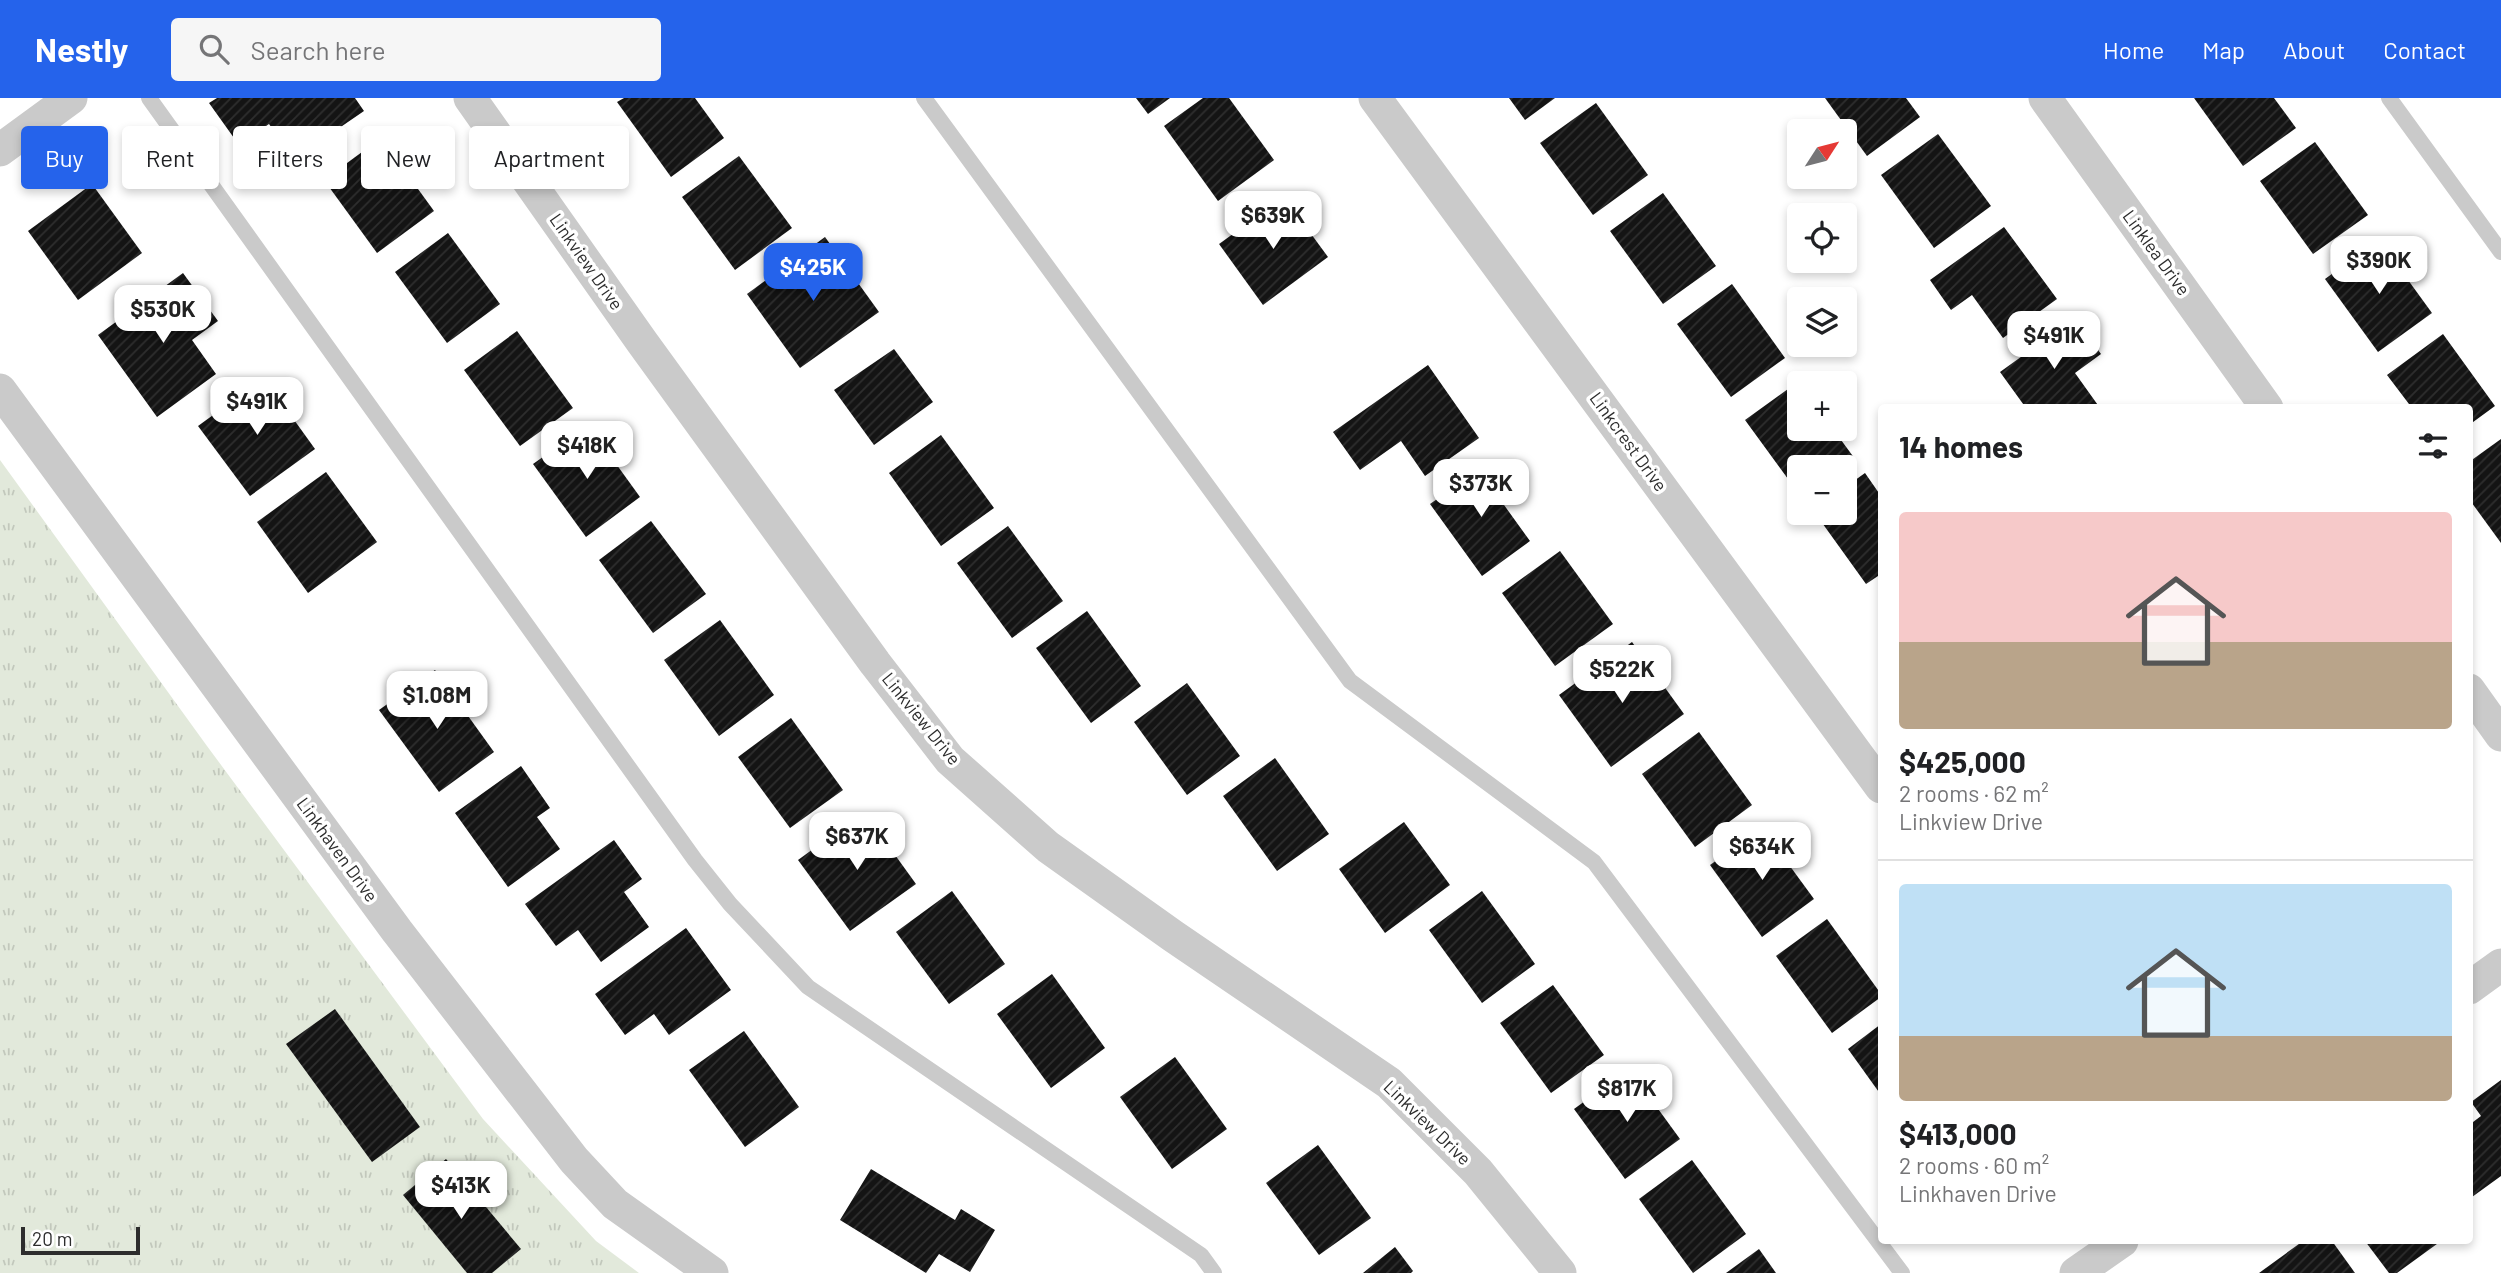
<!DOCTYPE html>
<html lang="en">
<head>
<meta charset="utf-8">
<style>
	:root { --surface:#fff; --page:#f6f6f6; --text:#202124; --muted:#757577; --line:#e0e0e0; --accent:#2563eb }
	body { margin:0; font-family:Barlow,sans-serif; background:var(--page); color:var(--text); height:100vh; display:flex; flex-direction:column; font-size:26px; white-space:nowrap }
	* { box-sizing:border-box; margin:0 }
	p { font-size:23px; color:var(--muted) }
	.icon { flex:none; width:38px; height:38px; fill:none; stroke:currentColor; stroke-width:2; stroke-linecap:round; stroke-linejoin:round }
	.map { position:relative; flex:1; overflow:hidden }
	.sheet { position:absolute; left:1878px; top:306px; width:595px; height:840px; display:flex; flex-direction:column; background:var(--surface); border-radius:7px; box-shadow:0 4px 10px #0003 }
	.sheet>* { flex:none }
	.banner { position:absolute; left:21px; top:28px; width:665px; height:63px; display:flex; gap:14px }
	.needle { width:46px; rotate:54deg }
	.buttons { position:absolute; left:1787px; top:21px; display:grid; gap:14px }
	.buttons a { display:grid; place-items:center; width:70px; height:70px; border-radius:7px; background:var(--surface); box-shadow:0 4px 10px #0003; font-size:35px }
	.scale { position:absolute; left:21px; bottom:18px; width:119px; box-sizing:border-box; padding-left:7px; border:4px solid #2d2d2d; border-top:0; font-size:19px; line-height:24px; white-space:nowrap; color:#2d2d2d; -webkit-text-stroke:5px #fff; paint-order:stroke }
	.price { position:absolute; translate:-50% -60px; padding:0 16px; border-radius:14px; background:#fff; color:#222; font-size:23px; line-height:46px; filter:drop-shadow(0 2px 4px #0008) }
	.price::after { content:''; position:absolute; left:50%; top:42px; width:21px; height:16px; margin-left:-10px; background:inherit; clip-path:polygon(0 0,100% 0,50% 100%) }
	.price.on { background:var(--accent); color:#fff }
	ul { padding:0; list-style:none }
	li { display:grid; align-content:center; gap:14px; height:371px; padding:0 21px }
	li+li { border-top:2px solid var(--line) }
	li span { display:grid; place-items:center; height:217px; border-radius:7px; color:#555 }
	li>.icon { margin-inline-start:auto }
	span .icon { width:126px; height:126px; fill:#fffc; stroke-width:1 }
	li b { font-size:30px }
	h2 { display:flex; justify-content:space-between; align-items:center; height:84px; padding:0 21px; font-size:30px }
	.chip { padding:0 24px; border-radius:7px; background:var(--surface); box-shadow:0 4px 10px #0003; font-size:24px; line-height:63px }
	.chip.on { background:var(--accent); color:#fff }
	header { display:flex; align-items:center; gap:42px; box-sizing:border-box; height:98px; padding:0 35px; background:var(--accent); color:#fff }
	header strong { font-size:33px }
	nav { display:flex; gap:38px; margin-inline-start:auto; font-size:24px }
	.search { width:490px; height:63px; background:var(--page); display:flex; align-items:center; gap:18px; box-sizing:border-box; padding:0 24px; border-radius:7px; color:var(--muted); font-size:26px }
	.map>svg:first-child { display:block }
</style>
</head>
<body>
<header>
<strong>Nestly</strong>
<div class="search"><svg class="icon" aria-label="search" viewBox="0 0 24 24"><circle cx="10" cy="10" r="6"/><path d="M15 15l6 6"/></svg>Search here</div>
<nav><a>Home</a><a>Map</a><a>About</a><a>Contact</a></nav>
</header>
<div class="map">
<svg width="2501" height="1175" viewBox="0 0 2501 1175">
	<defs>
		<pattern id="grass-tufts" width="24" height="20" patternUnits="userSpaceOnUse" patternTransform="scale(1.75)"><rect width="24" height="20" fill="#e2e9db"/><path d="M3 7l-1-3M5 7V3M7 7l1-3M15 17l-1-3M17 17v-4M19 17l1-3" fill="none" stroke="#c2c8bc"/></pattern>
		<pattern id="building-hatch" width="6" height="6" patternUnits="userSpaceOnUse" patternTransform="scale(1.75)"><rect width="6" height="6" fill="#141414"/><path d="M-1 1l2-2M0 6l6-6M5 7l2-2" fill="none" stroke="#2e2e2e"/></pattern>
	</defs>
	<rect width="100%" height="100%" fill="#fff"/>
	<!-- grass -->
	<path fill="url(#grass-tufts)" d="M0 362 207 648 483 1021 596 1143 639 1175H0Z"/>
	<!-- building -->
	<g fill="url(#building-hatch)">
		<path d="M217 0H355L364 13 294 61 269 26 239 47 209 5Z"/>
		<path d="M624 0H695L724 40 671 79 617 4Z"/>
		<path d="M1136 0H1170L1148 16Z"/>
		<path d="M1203 0H1229L1274 62 1218 103 1164 28Z"/>
		<path d="M1509 0H1555L1525 22Z"/>
		<path d="M1825 0H1906L1920 19 1867 58Z"/>
		<path d="M2194 0H2274L2296 30 2243 68Z"/>
		<path d="M1596 5 1648 77 1593 117 1540 45Z"/>
		<path d="M1938 36 1991 108 1934 150 1881 77Z"/>
		<path d="M381 40 434 113 377 155 324 82Z"/>
		<path d="M2315 44 2368 117 2313 156 2260 83Z"/>
		<path d="M739 58 792 130 735 172 682 99Z"/>
		<path d="M92 86 142 155 78 202 28 133Z"/>
		<path d="M1663 95 1716 168 1663 206 1610 133Z"/>
		<path d="M1284 99 1328 159 1263 207 1219 146Z"/>
		<path d="M2004 129 2057 201 2003 240 1972 197 1951 212 1930 182Z"/>
		<path d="M448 135 500 206 447 245 395 174Z"/>
		<path d="M825 139 879 214 800 270 747 196Z"/>
		<path d="M2379 142 2432 215 2378 254 2325 181Z"/>
		<path d="M183 175 218 223 192 242 216 276 157 319 98 237Z"/>
		<path d="M1732 186 1785 260 1731 299 1677 226Z"/>
		<path d="M2075 220 2101 256 2075 275 2100 310H2026L2000 274Z"/>
		<path d="M517 233 573 310 520 348 464 272Z"/>
		<path d="M2443 236 2495 308 2469 327V310H2412L2387 277Z"/>
		<path d="M894 251 933 304 874 347 834 292Z"/>
		<path d="M1428 267 1479 340 1425 378 1401 343 1360 372 1333 334Z"/>
		<path d="M264 280 315 351 250 398 198 328Z"/>
		<path d="M1799 283V331H1833L1855 361 1844 369H1799V396L1745 322Z"/>
		<path d="M588 327 640 399 586 439 533 366Z"/>
		<path d="M941 337 994 410 941 448 889 375Z"/>
		<path d="M2501 341V445L2469 401V364Z"/>
		<path d="M1491 363 1511 391 1499 400 1530 443 1482 478 1430 406Z"/>
		<path d="M326 374 377 444 308 495 257 424Z"/>
		<path d="M1865 375 1881 398V476L1866 486 1815 415H1844V390Z"/>
		<path d="M651 423 706 496 653 535 599 462Z"/>
		<path d="M1008 428 1063 503 1012 540 957 465Z"/>
		<path d="M1560 453 1613 526 1555 568 1502 495Z"/>
		<path d="M1087 513 1141 588 1091 625 1036 550Z"/>
		<path d="M720 522 774 597 719 638 664 562Z"/>
		<path d="M1632 544 1684 616 1611 669 1559 597Z"/>
		<path d="M435 572 494 654 439 694 379 612Z"/>
		<path d="M1187 585 1240 658 1187 697 1134 624Z"/>
		<path d="M791 620 843 692 790 730 738 659Z"/>
		<path d="M1699 634 1752 707 1695 749 1642 676Z"/>
		<path d="M1275 660 1329 736 1277 773 1223 698Z"/>
		<path d="M521 668 550 710 537 719 560 751 508 789 455 715Z"/>
		<path d="M864 714 916 786 850 833 798 762Z"/>
		<path d="M1404 724 1450 787 1385 835 1339 771Z"/>
		<path d="M1762 730 1814 801 1762 839 1710 767Z"/>
		<path d="M614 742 642 781 624 794 649 829 601 864 578 832 556 848 525 806Z"/>
		<path d="M952 793 1005 866 949 906 896 834Z"/>
		<path d="M1482 793 1535 866 1482 905 1429 832Z"/>
		<path d="M1827 821 1881 896V899L1832 935 1776 858Z"/>
		<path d="M686 830 731 892 669 937 654 916 625 937 595 896Z"/>
		<path d="M1052 876 1105 950 1051 990 997 916Z"/>
		<path d="M1553 887 1604 957 1551 995 1500 925Z"/>
		<path d="M335 911 420 1029 372 1064 286 946Z"/>
		<path d="M1881 926V997L1848 951Z"/>
		<path d="M744 933 799 1009 745 1049 689 972Z"/>
		<path d="M1175 959 1227 1031 1172 1071 1120 999Z"/>
		<path d="M1629 971 1680 1041 1625 1081 1574 1011Z"/>
		<path d="M2501 982V1078L2472 1099 2469 1094V1027L2481 1018 2471 1004Z"/>
		<path d="M1318 1047 1371 1120 1319 1157 1266 1085Z"/>
		<path d="M446 1061 521 1151 492 1175H467L403 1097Z"/>
		<path d="M1692 1062 1746 1136 1693 1175 1639 1101Z"/>
		<path d="M871 1071 955 1122 961 1111 995 1132 970 1174 939 1156 926 1175 840 1122Z"/>
		<path d="M2303 1143H2332L2355 1175H2259Z"/>
		<path d="M2365 1143H2441L2397 1175H2389Z"/>
		<path d="M1395 1149 1413 1173 1411 1175H1363Z"/>
		<path d="M1759 1151 1776 1175H1726Z"/>
	</g>
	<g fill="none" stroke-linecap="round" stroke-linejoin="round">
		<!-- lane -->
		<g stroke="#cacaca" stroke-width="16">
			<path d="M149 0 695 762 730 806 808 889 1201 1157 1214 1175"/>
			<path d="M924 0 1350 583 1594 764 1902 1175"/>
			<path d="M2389 0 2501 154"/>
		</g>
		<!-- street -->
		<g stroke="#cacaca" stroke-width="33">
			<path d="M470 0 642 244 875 565 950 662 1048 749 1173 838 1389 985 1478 1074 1560 1175"/>
			<path d="M1375 0 1881 689"/>
			<path d="M2045 0 2267 310"/>
			<path d="M0 52 71 0"/>
			<path d="M0 292 397 833 574 1062 615 1106 712 1175"/>
			<path d="M2469 592 2501 637"/>
			<path d="M2469 890 2501 867"/>
			<path d="M2076 1175 2122 1143"/>
		</g>
	</g>
	<g text-anchor="middle" stroke-width="7" stroke-linejoin="round" paint-order="stroke">
		<!-- street labels -->
		<g font-size="18" fill="#2d2d2d" stroke="#fff">
			<text transform="translate(2156 155) rotate(54)" y="6">Linklea Drive</text>
			<text transform="translate(586 164) rotate(55)" y="6">Linkview Drive</text>
			<text transform="translate(1628 344) rotate(54)" y="6">Linkcrest Drive</text>
			<text transform="translate(921 621) rotate(51)" y="6">Linkview Drive</text>
			<text transform="translate(337 752) rotate(54)" y="6">Linkhaven Drive</text>
			<text transform="translate(1427 1025) rotate(44)" y="6">Linkview Drive</text>
		</g>
	</g>
</svg>
<div class="buttons">
<a><svg class="needle" viewBox="-14 -14 28 28"><path d="M0-13l5 13h-10z" fill="#e53935"/><path d="M0 13l5-13h-10z" fill="#757577"/></svg></a>
<a><svg class="icon" aria-label="locate" viewBox="0 0 24 24"><circle cx="12" cy="12" r="6"/><path d="M12 2v4M12 18v4M2 12h4M18 12h4"/></svg></a>
<a><svg class="icon" aria-label="layers" viewBox="0 0 24 24"><path d="M12 4l9 5-9 5-9-5zM3 14l9 5 9-5"/></svg></a>
<a>+</a>
<a>−</a>
</div>
<div class="scale">20 m</div>
<b class="price" style="left:1273px;top:153px">$639K</b>
<b class="price" style="left:2379px;top:198px">$390K</b>
<b class="price on" style="left:813px;top:205px">$425K</b>
<b class="price" style="left:163px;top:247px">$530K</b>
<b class="price" style="left:2054px;top:273px">$491K</b>
<b class="price" style="left:257px;top:339px">$491K</b>
<b class="price" style="left:587px;top:383px">$418K</b>
<b class="price" style="left:1481px;top:421px">$373K</b>
<b class="price" style="left:1622px;top:607px">$522K</b>
<b class="price" style="left:437px;top:633px">$1.08M</b>
<b class="price" style="left:857px;top:774px">$637K</b>
<b class="price" style="left:1762px;top:784px">$634K</b>
<b class="price" style="left:1627px;top:1026px">$817K</b>
<b class="price" style="left:461px;top:1123px">$413K</b>
<div class="banner">
<a class="chip on">Buy</a>
<a class="chip">Rent</a>
<a class="chip">Filters</a>
<a class="chip">New</a>
<a class="chip">Apartment</a>
</div>
<section class="sheet">
<h2>14 homes<svg class="icon" aria-label="filters" viewBox="0 0 24 24"><path d="M4 7h16M4 17h16"/><circle cx="9" cy="7" r="2"/><circle cx="15" cy="17" r="2"/></svg></h2>
<ul>
<li><span style="background:linear-gradient(#f6c9c9 60%,#b9a48a 0)"><svg class="icon" aria-label="home" viewBox="0 0 24 24"><path d="M3 11l9-7 9 7M6 9v11h12V9"/></svg></span><div><b>$425,000</b><p>2 rooms · 62 m²</p><p>Linkview Drive</p></div></li>
<li><span style="background:linear-gradient(#bfe0f5 70%,#b9a48a 0)"><svg class="icon" aria-label="home" viewBox="0 0 24 24"><path d="M3 11l9-7 9 7M6 9v11h12V9"/></svg></span><div><b>$413,000</b><p>2 rooms · 60 m²</p><p>Linkhaven Drive</p></div></li>
</ul>
</section>
</div>
</body>
</html>
